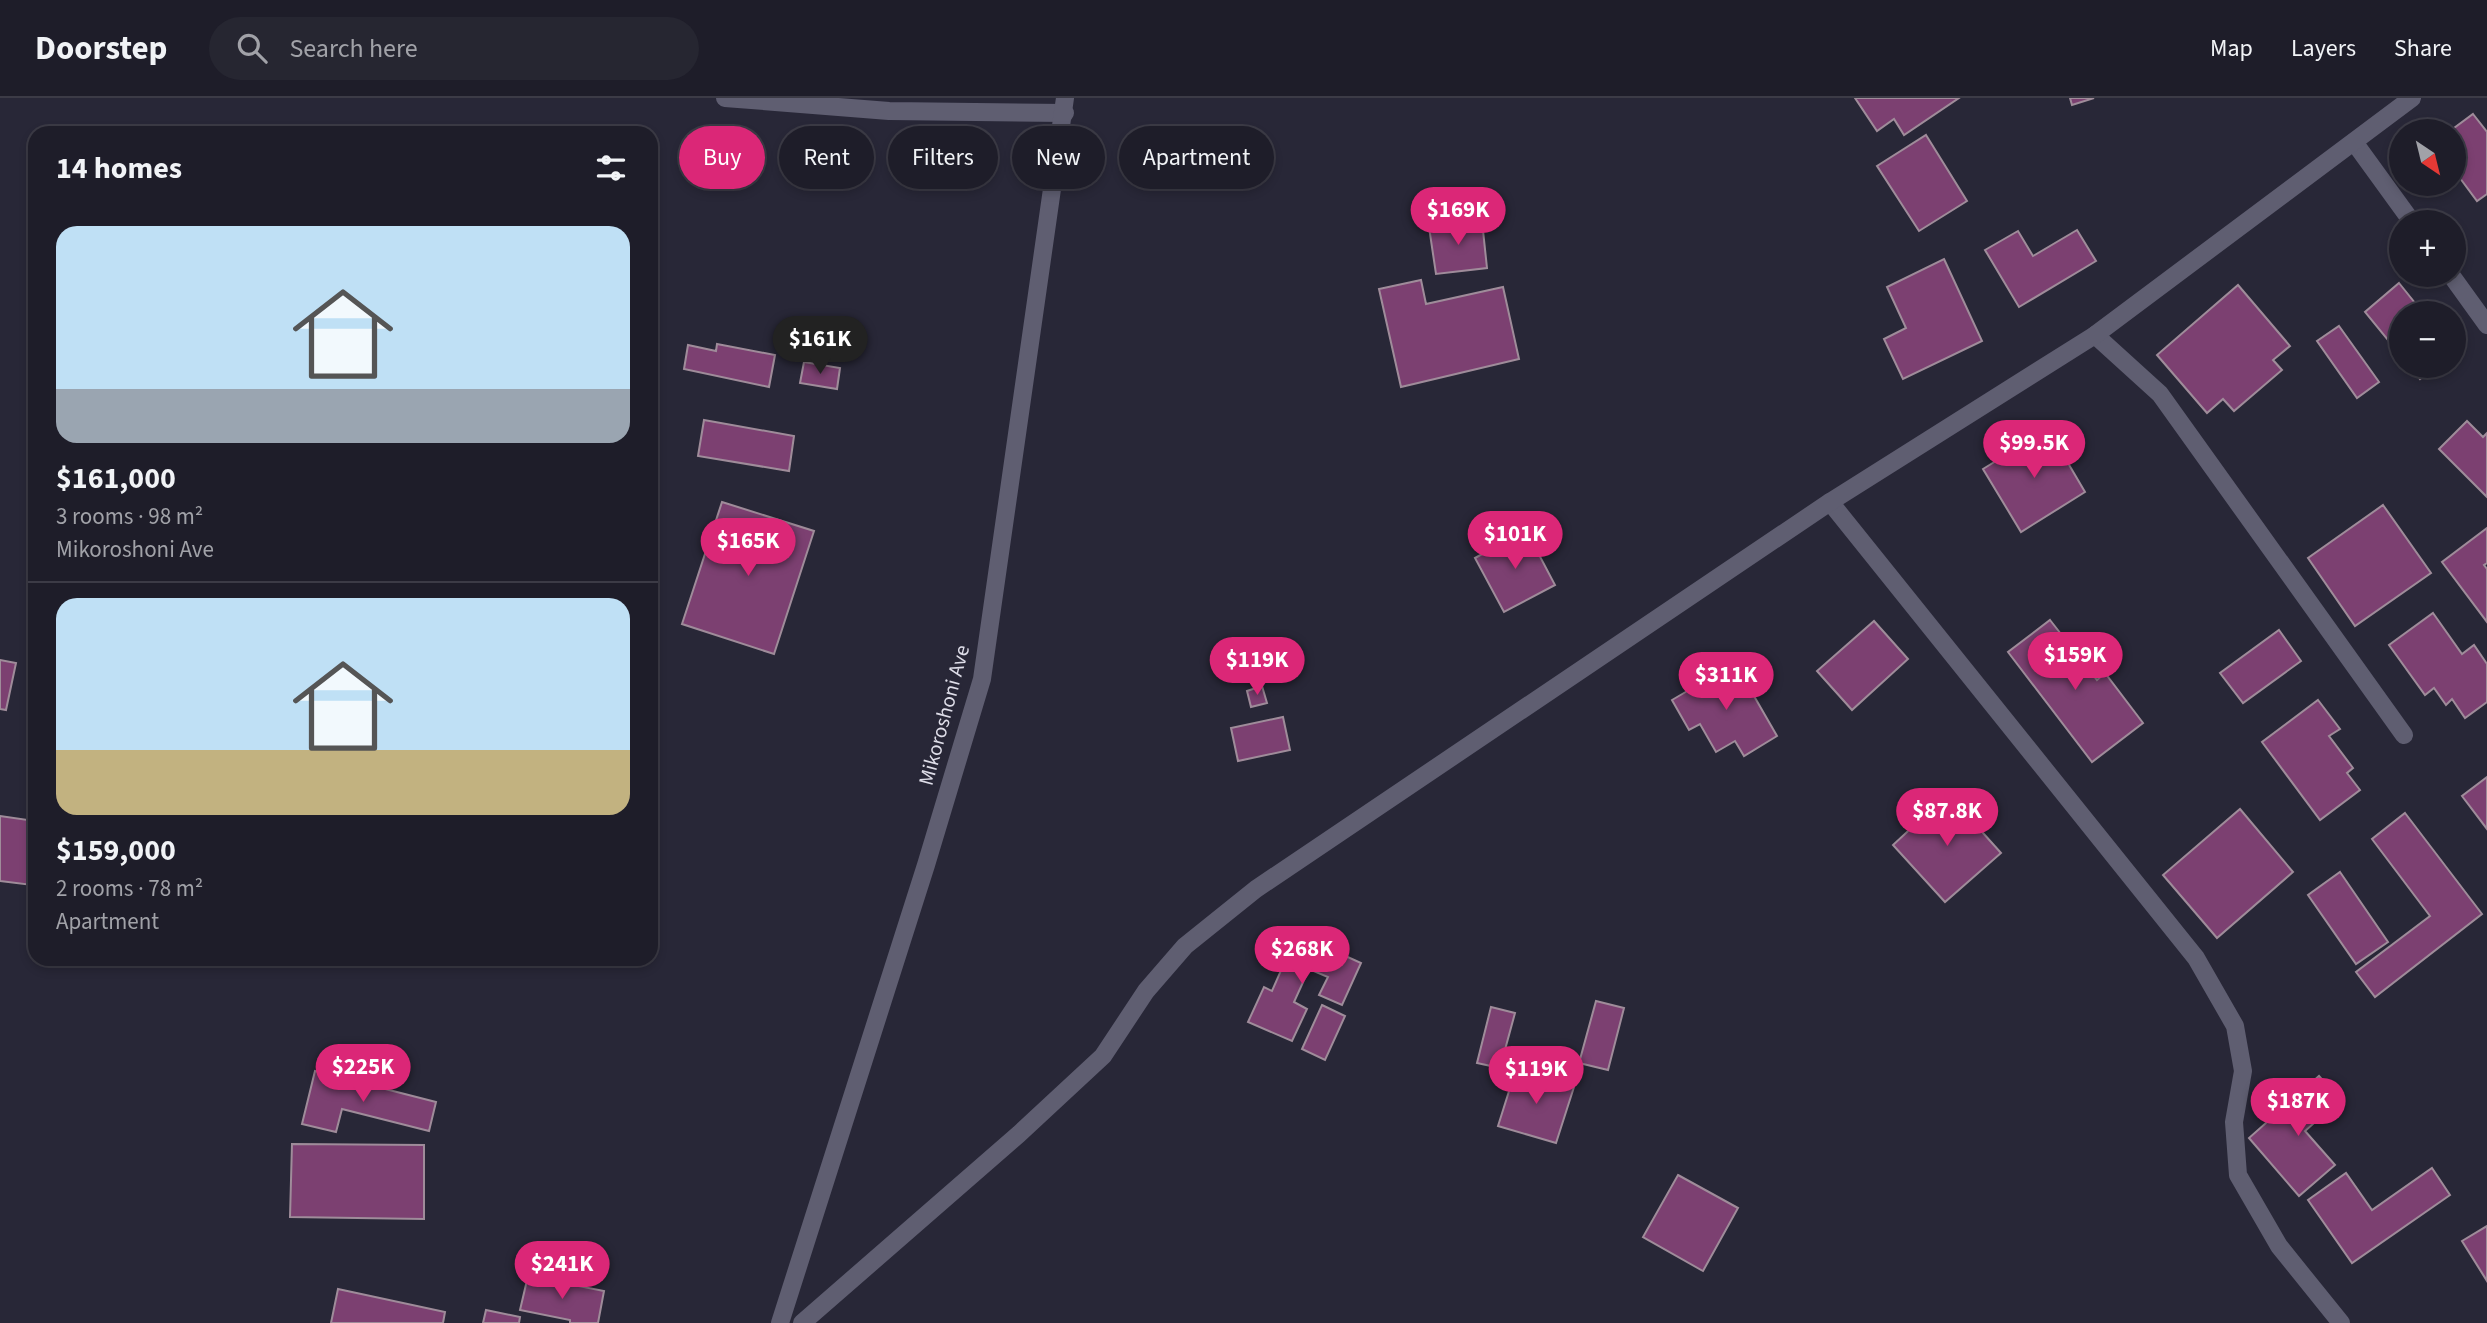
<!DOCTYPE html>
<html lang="en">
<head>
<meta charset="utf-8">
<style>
	:root { --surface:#1e1d29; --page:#262631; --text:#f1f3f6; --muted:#a1a2a8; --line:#3c3b46; --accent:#db2777 }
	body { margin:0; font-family:"Source Sans 3",sans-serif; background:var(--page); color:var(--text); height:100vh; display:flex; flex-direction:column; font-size:26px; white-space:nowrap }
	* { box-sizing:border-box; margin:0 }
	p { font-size:23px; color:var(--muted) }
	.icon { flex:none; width:38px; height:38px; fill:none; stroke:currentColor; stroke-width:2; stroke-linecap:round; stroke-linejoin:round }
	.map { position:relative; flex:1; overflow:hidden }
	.drawer { position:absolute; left:28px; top:28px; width:630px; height:840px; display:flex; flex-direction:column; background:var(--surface); border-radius:21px; box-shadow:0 4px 10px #0003,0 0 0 2px var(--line) }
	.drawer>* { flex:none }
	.banner { position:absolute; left:679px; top:28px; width:665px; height:63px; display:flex; gap:14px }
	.needle { width:46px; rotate:145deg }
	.tools { position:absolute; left:2389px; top:21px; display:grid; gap:14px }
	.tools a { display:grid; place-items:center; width:77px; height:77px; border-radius:50%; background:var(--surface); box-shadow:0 4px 10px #0003,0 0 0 2px var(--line); font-size:35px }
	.price { position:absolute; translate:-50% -60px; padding:0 16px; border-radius:24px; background:var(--accent); color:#fff; font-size:23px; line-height:46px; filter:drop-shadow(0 2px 4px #0008) }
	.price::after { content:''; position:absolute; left:50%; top:42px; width:21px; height:16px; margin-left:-10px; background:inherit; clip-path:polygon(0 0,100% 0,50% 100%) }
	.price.on { background:#222; color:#fff }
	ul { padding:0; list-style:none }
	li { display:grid; align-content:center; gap:14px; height:371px; padding:0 28px }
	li+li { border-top:2px solid var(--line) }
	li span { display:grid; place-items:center; height:217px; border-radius:21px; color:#555 }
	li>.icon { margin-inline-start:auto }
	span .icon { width:126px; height:126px; fill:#fffc; stroke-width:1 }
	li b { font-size:30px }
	h2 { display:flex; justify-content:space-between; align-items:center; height:84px; padding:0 28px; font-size:30px }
	.chip { padding:0 24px; border-radius:32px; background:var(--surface); box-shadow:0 4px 10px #0003,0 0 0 2px var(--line); font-size:24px; line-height:63px }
	.chip.on { background:var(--accent); color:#fff }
	header { display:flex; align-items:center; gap:42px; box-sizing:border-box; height:98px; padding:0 35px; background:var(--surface); border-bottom:2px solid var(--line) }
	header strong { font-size:33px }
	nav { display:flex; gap:38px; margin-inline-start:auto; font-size:24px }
	.search { width:490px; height:63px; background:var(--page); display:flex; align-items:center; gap:18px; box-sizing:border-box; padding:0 24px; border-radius:38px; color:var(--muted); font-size:26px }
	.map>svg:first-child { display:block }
</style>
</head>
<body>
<header>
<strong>Doorstep</strong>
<div class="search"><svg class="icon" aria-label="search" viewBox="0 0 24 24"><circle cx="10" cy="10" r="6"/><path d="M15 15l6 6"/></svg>Search here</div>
<nav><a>Map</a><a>Layers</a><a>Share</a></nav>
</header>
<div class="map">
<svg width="2487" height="1225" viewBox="0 0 2487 1225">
	<rect width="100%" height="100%" fill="#282737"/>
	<!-- building -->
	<g fill="#7c4071" stroke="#9f8c9a" stroke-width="2">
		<path d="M1855 0H1959L1904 37 1894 21 1877 33Z"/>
		<path d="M2070 0H2094L2072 7Z"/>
		<path d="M2473 16 2487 34V96L2477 103 2454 72V33H2450Z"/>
		<path d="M1926 37 1967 103 1919 133 1877 68Z"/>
		<path d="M1482 123 1487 170 1436 176 1429 129Z"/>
		<path d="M2077 132 2096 163 2019 209 1985 152 2018 133 2033 158Z"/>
		<path d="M1944 161 1982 243 1903 281 1884 241 1906 230 1887 189Z"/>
		<path d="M1421 182 1426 206 1503 189 1519 261 1401 289 1379 191Z"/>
		<path d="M2399 185 2423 215H2401V258L2365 214Z"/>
		<path d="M2238 187 2290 248 2273 262 2282 272 2234 313 2223 301 2207 315 2157 257Z"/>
		<path d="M2339 228 2379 284 2357 300 2317 243Z"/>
		<path d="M717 246 775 257 769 289 684 271 688 247 716 253Z"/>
		<path d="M804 264 840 270 837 291 800 285Z"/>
		<path d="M2409 268H2436L2420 281Z"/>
		<path d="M704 322 794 338 789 373 698 358Z"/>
		<path d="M2467 323 2483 339 2487 335V399L2439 351Z"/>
		<path d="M2048 331 2085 394 2021 434 1983 371Z"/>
		<path d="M722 404 814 433 774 556 682 526Z"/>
		<path d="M2383 407 2431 475 2355 528 2308 460Z"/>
		<path d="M2487 430V465L2484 467 2487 471V524L2442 464Z"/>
		<path d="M1526 432 1555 487 1504 514 1475 460Z"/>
		<path d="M2433 515 2462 556 2474 547 2487 566V604L2465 620 2452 601 2446 607 2434 590 2425 597 2389 547Z"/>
		<path d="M2050 522 2097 582 2105 575 2143 625 2092 664 2008 554Z"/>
		<path d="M1874 523 1908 561 1852 612 1817 573Z"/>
		<path d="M2279 532 2301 563 2243 605 2220 575Z"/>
		<path d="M1280 541 1287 561 1267 567 1260 548Z"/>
		<path d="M0 562 16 565 6 612 0 611Z"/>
		<path d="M1735 565 1777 638 1744 658 1735 643 1716 654 1700 626 1689 632 1672 602Z"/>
		<path d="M1262 588 1267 605 1251 609 1247 593Z"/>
		<path d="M2318 602 2340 631 2329 638 2353 670 2347 675 2360 692 2320 722 2262 644Z"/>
		<path d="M1283 619 1290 652 1238 663 1231 630Z"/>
		<path d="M2487 679V731L2462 698Z"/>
		<path d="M1948 696 2001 755 1945 804 1893 747Z"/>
		<path d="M2240 711 2293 774 2217 840 2163 777Z"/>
		<path d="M2405 715 2482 816 2375 899 2356 874 2430 818 2372 741Z"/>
		<path d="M0 718 35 723V767L32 787 0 783Z"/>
		<path d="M2340 774 2388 844 2356 866 2308 797Z"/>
		<path d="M1297 836 1361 865 1342 907 1319 897 1328 879 1309 871 1294 904 1307 911 1292 943 1248 924 1264 889 1272 893Z"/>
		<path d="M1596 903 1624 910 1608 972 1579 965Z"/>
		<path d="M1322 907 1345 918 1325 962 1302 951Z"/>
		<path d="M1491 909 1515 915 1500 970 1477 965Z"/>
		<path d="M1516 971 1574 989 1556 1045 1498 1028Z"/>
		<path d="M315 973 436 1004 429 1033 342 1011 336 1034 302 1026Z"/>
		<path d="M2319 978 2340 1002 2305 1033 2335 1067 2299 1098 2249 1040Z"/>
		<path d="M292 1046 424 1047V1121L290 1119Z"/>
		<path d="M2432 1070 2450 1097 2352 1165 2308 1102 2346 1075 2372 1112Z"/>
		<path d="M1678 1077 1738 1110 1703 1173 1643 1139Z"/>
		<path d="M2487 1128V1183L2462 1143Z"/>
		<path d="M528 1178 604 1193 598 1225H570V1222L520 1212Z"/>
		<path d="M338 1191 445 1214 443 1225H331Z"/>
		<path d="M486 1212 520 1219 519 1225H483Z"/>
	</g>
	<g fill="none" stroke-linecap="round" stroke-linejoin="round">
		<!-- minor -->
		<g stroke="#5f5e71" stroke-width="18">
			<path d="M725 0 889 13 1065 15"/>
			<path d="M2354 44 2412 124"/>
			<path d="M2451 177 2487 227"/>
			<path d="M2095 237 2160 296 2404 637"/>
			<path d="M1830 404 2196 860 2235 928 2243 973 2234 1024 2238 1077 2279 1148 2341 1225"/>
			<path d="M780 1225 926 767 982 581 1065 0"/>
			<path d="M802 1225 1019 1036 1103 958 1146 893 1185 848 1256 791 1830 404 2095 237 2412 0"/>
		</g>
	</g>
	<g text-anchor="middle" stroke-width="5" stroke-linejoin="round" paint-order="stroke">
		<!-- street labels -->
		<g font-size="21" fill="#dedde8" stroke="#282737">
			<text transform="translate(944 617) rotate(-75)" y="7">Mikoroshoni Ave</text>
		</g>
	</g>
</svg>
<div class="tools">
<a><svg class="needle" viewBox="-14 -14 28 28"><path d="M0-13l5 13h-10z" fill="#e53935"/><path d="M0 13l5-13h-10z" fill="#a1a2a8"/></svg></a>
<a>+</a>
<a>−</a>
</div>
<b class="price" style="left:1458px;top:149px">$169K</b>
<b class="price on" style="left:820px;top:278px">$161K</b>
<b class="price" style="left:2034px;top:382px">$99.5K</b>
<b class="price" style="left:1515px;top:473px">$101K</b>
<b class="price" style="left:748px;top:480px">$165K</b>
<b class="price" style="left:2075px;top:594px">$159K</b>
<b class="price" style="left:1257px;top:599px">$119K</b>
<b class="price" style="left:1726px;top:614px">$311K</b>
<b class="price" style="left:1947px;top:750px">$87.8K</b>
<b class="price" style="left:1302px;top:888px">$268K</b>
<b class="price" style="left:363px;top:1006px">$225K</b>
<b class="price" style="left:1536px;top:1008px">$119K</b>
<b class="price" style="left:2298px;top:1040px">$187K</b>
<b class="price" style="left:562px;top:1203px">$241K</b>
<div class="banner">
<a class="chip on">Buy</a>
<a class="chip">Rent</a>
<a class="chip">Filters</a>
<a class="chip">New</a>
<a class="chip">Apartment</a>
</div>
<section class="drawer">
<h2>14 homes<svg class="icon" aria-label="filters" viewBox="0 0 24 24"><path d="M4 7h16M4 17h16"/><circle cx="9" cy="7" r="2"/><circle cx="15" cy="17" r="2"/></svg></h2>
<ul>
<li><span style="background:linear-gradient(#bfe0f5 75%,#9aa5b1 0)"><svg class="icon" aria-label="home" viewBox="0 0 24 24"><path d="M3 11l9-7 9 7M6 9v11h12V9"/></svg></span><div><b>$161,000</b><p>3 rooms · 98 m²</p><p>Mikoroshoni Ave</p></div></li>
<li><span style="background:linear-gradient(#bfe0f5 70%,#c2b280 0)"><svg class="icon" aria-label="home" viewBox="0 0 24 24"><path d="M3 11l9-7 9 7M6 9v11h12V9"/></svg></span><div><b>$159,000</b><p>2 rooms · 78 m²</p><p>Apartment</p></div></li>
</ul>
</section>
</div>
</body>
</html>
